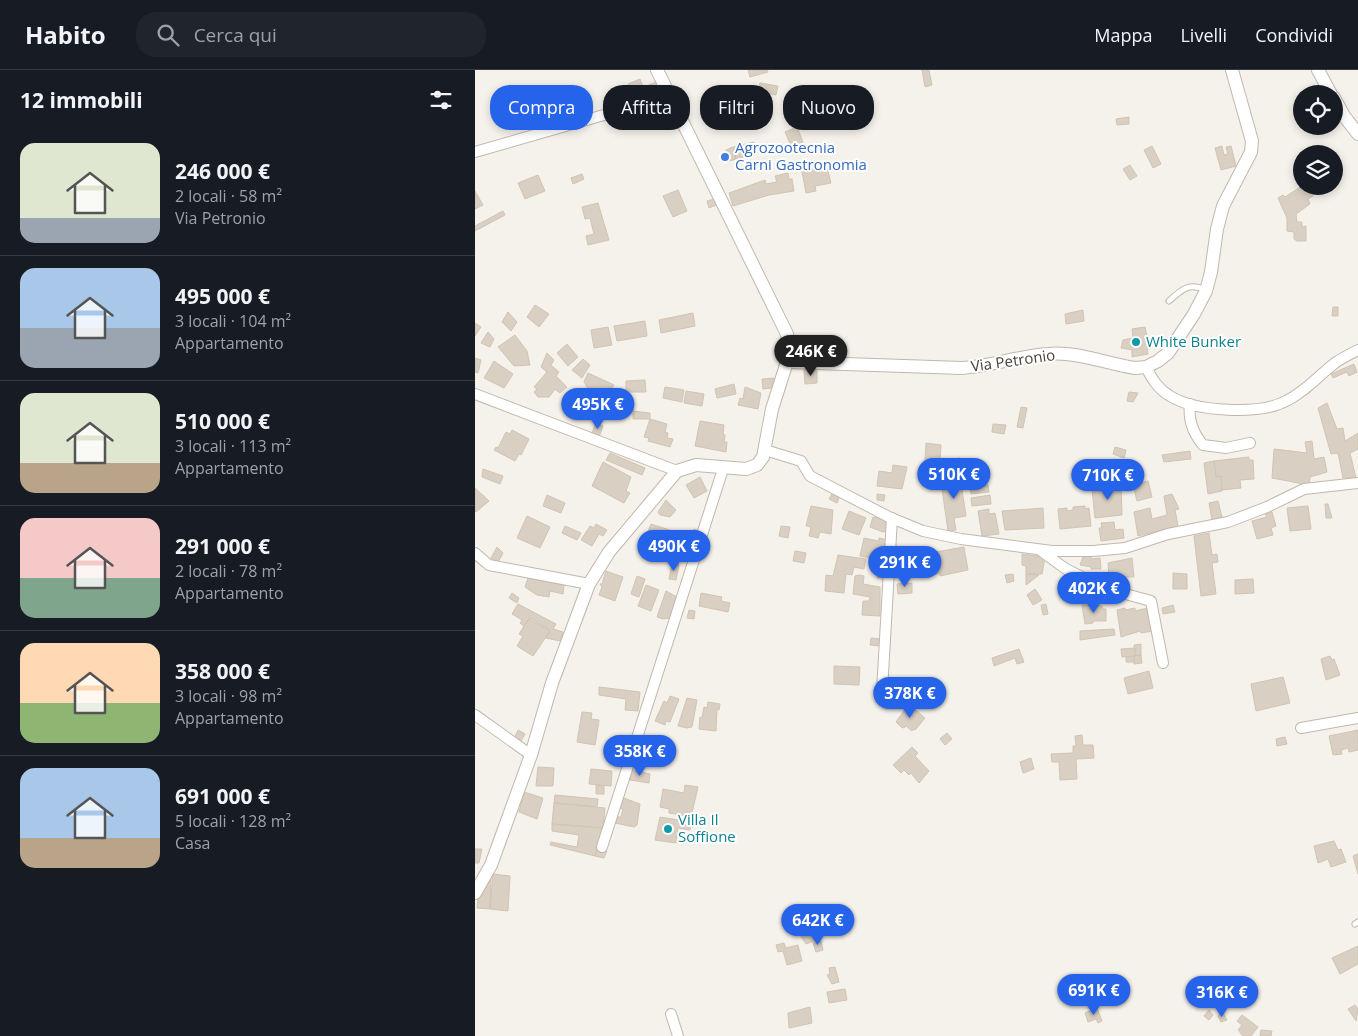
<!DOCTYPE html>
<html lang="it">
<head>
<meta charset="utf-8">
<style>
	:root { --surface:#171b24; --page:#20242c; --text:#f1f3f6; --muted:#9ea1a6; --line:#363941; --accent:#2563eb }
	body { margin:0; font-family:"Open Sans",sans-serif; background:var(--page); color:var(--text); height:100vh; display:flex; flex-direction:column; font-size:19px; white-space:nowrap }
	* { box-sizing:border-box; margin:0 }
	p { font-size:16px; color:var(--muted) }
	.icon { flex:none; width:28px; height:28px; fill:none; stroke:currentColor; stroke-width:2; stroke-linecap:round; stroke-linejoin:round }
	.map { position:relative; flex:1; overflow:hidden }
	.drawer { display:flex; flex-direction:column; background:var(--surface); width:475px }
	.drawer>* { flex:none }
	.banner { position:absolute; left:15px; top:15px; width:475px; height:45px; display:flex; gap:10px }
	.tools { position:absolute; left:818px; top:15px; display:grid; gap:10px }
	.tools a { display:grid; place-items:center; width:50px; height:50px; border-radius:50%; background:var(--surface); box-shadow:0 2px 8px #0003; font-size:25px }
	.price { position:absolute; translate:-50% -42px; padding:0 11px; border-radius:18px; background:var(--accent); color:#fff; font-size:16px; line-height:32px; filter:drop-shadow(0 1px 2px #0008) }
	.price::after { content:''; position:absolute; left:50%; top:30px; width:15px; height:11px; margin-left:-8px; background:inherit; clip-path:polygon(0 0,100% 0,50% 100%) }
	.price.current { background:#222; color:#fff }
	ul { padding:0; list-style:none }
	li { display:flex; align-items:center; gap:15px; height:125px; padding:0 20px }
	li+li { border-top:1px solid var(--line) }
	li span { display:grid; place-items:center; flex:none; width:140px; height:100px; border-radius:15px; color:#555 }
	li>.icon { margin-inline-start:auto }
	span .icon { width:60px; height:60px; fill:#fffc; stroke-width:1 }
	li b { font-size:21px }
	h2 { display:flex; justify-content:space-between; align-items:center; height:60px; padding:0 20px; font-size:21px }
	.pill { padding:0 18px; border-radius:20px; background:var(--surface); box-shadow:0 2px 8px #0003; font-size:18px; line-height:45px }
	.pill.current { background:var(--accent); color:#fff }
	header { display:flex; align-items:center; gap:30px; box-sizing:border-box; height:70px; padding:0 25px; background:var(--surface); border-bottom:1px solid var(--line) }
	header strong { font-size:24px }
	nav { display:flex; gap:28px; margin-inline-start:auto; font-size:18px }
	.search { width:350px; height:45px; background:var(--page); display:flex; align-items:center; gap:12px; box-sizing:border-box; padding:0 18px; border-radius:20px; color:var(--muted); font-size:19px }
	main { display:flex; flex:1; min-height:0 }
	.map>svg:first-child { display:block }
</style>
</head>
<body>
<header>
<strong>Habito</strong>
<div class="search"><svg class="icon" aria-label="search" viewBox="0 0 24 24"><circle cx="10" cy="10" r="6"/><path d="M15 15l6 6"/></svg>Cerca qui</div>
<nav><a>Mappa</a><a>Livelli</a><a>Condividi</a></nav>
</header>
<main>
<section class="drawer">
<h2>12 immobili<svg class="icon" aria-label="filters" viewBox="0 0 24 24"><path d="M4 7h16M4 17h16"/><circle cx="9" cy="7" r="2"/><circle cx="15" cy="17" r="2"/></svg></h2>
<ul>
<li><span style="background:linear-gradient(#dfe7d0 75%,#9aa5b1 0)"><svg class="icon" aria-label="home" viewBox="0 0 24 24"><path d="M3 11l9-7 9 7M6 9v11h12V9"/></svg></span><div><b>246 000 €</b><p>2 locali · 58 m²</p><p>Via Petronio</p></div></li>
<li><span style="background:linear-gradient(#a9c7e8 60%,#9aa5b1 0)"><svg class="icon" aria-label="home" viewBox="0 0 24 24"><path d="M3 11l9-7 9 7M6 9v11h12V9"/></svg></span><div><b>495 000 €</b><p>3 locali · 104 m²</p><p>Appartamento</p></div></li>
<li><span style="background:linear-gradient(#dfe7d0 70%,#b9a48a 0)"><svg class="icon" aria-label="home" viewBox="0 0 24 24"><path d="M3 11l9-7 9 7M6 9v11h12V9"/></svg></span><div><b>510 000 €</b><p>3 locali · 113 m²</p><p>Appartamento</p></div></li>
<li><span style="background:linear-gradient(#f6c9c9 60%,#7fa58c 0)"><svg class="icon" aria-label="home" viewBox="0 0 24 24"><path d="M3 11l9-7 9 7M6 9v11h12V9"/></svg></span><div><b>291 000 €</b><p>2 locali · 78 m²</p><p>Appartamento</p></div></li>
<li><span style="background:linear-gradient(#ffd9b3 60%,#8fb573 0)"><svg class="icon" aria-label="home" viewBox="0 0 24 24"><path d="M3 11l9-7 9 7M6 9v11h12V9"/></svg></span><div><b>358 000 €</b><p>3 locali · 98 m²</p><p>Appartamento</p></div></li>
<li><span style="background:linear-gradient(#a9c7e8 70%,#b9a48a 0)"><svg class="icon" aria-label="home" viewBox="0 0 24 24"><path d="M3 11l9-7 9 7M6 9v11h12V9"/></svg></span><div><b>691 000 €</b><p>5 locali · 128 m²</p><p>Casa</p></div></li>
</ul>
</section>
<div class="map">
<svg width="883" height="966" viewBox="0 0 883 966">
	<rect width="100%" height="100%" fill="#f5f1eb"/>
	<!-- building -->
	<g fill="#dacfc3" stroke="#d1c4b3">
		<path d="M273 0H292L293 2 275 7Z"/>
		<path d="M447 0H454L457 15 450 17Z"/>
		<path d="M165 9 168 17 182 12 185 21 160 30 153 14Z"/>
		<path d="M285 13 303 16 301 25 283 21Z"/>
		<path d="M654 47V54L642 55 641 49Z"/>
		<path d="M322 57 328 72 316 76 310 62Z"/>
		<path d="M279 72 282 83 261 89 258 77Z"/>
		<path d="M677 76 686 94 678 98 669 80Z"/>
		<path d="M747 76 749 85 753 84 751 77 756 76 761 96 746 100 740 78Z"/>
		<path d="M258 77 261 89 254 91 251 80Z"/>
		<path d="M655 95 662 106 655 110 648 99Z"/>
		<path d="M352 97 356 113 340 116 341 121 331 123 327 102Z"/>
		<path d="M313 103 314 109H317L319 121 294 125 258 136 254 123 290 110 291 114 302 112 300 106Z"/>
		<path d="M107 104 109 109 98 114 96 108Z"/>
		<path d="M63 105 70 121 50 129 43 113Z"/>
		<path d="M827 116 838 126 833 129 835 134 821 144 822 152H827V157L831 156V171H822L819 169V162L812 161V148L803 128 808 125 810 127Z"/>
		<path d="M203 120 212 141 198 147 188 126Z"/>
		<path d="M0 121 8 135 0 139Z"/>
		<path d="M239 129 241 135 234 138 232 131Z"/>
		<path d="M123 133 134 170 113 175 111 166 119 164 115 148 110 149 107 137Z"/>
		<path d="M28 141 30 145 0 161V156Z"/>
		<path d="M60 235 74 244 64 257 52 247Z"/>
		<path d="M858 237H863V246H857Z"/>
		<path d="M608 240 609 251 591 254 590 244Z"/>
		<path d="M33 242 42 252 36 261 27 252Z"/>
		<path d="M218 243 220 256 186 263 184 250Z"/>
		<path d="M170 251 172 266 142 271 139 256Z"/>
		<path d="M0 253 6 257 0 266Z"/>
		<path d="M133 257 137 275 119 278 116 260Z"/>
		<path d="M670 257 674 276H672L673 284 657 287V280L646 278 648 270 658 268 657 259Z"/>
		<path d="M13 262 19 269 15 277 6 273Z"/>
		<path d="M40 265 52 281 55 295 39 296 23 277Z"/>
		<path d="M92 274 103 287 93 296 82 283Z"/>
		<path d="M72 283 79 290 76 295 84 302 81 306 92 317 85 323 80 319 74 327H63L59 322 62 319 59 317 72 302 66 297Z"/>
		<path d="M0 288 6 290 3 303 0 302Z"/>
		<path d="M108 289 115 295 107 308 97 300Z"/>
		<path d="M19 291 38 304 29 318 9 308Z"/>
		<path d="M879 294 882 302 874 306 872 302 858 308 856 304Z"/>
		<path d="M329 300 342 301V313L330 314Z"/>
		<path d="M113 303 139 315 130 328 112 317 109 312Z"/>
		<path d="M299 308 296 318 288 319 287 309Z"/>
		<path d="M170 310 171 322H151V311Z"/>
		<path d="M259 314 261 324 242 328 240 319Z"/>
		<path d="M190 317 209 320 207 332 188 328Z"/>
		<path d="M270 317 286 323 283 339 263 335 265 328 268 329Z"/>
		<path d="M211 321 229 324 227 336 209 333Z"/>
		<path d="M654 322 663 323 658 332 652 331Z"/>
		<path d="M852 333 862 359 868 358 870 371 883 363V379L875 383 881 408H868L863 383 856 384 843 338Z"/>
		<path d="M546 337 552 338 548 358 542 357Z"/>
		<path d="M158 341 175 343V349H158Z"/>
		<path d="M175 349 192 354 190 362 193 363 192 368 198 369 195 377 173 371 174 368 169 367Z"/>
		<path d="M225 351 249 355 248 364 250 365 249 372H252L251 382 220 376Z"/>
		<path d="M121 353 128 356 124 367 117 363Z"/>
		<path d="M518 354 531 355 529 364 517 362Z"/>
		<path d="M37 360 54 369 46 385 44 384 40 391 19 380 21 377 23 378 31 362 35 364Z"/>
		<path d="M837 371 839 389 849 387 852 402 835 407 834 415 797 408 799 379 832 383 830 372Z"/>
		<path d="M451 373 466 375 465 391H450Z"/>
		<path d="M640 377 651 380 649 388 638 384Z"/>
		<path d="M715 381 716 389 689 392 687 385Z"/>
		<path d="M135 383 170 398 167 405 131 390Z"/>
		<path d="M774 387V390H778L779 409 765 410 766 418 747 420 746 406 741 407 739 391Z"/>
		<path d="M485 388 486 396H480L478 389Z"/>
		<path d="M739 391 741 407 746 406 747 421 733 424 729 393Z"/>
		<path d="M128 392 156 407 151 421 155 423 149 433 117 416Z"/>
		<path d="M418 395 432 397 427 419 402 416 404 401 417 403Z"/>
		<path d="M8 399 28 406 25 414 7 407Z"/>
		<path d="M489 405 490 413H486L491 446 479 448 481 460 473 461 466 412 474 411 473 408Z"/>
		<path d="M225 407 232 421 219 428 211 415Z"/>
		<path d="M673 411 677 427 662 431 658 415Z"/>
		<path d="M646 413 647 445 620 448 617 419Z"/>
		<path d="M513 415 514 422 496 424 495 416Z"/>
		<path d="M0 418 14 431 1 442 0 441Z"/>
		<path d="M358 422 365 426 362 433 354 429Z"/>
		<path d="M402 424 410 425 409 431 402 430Z"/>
		<path d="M697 424 704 439 700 440 703 456 663 466 659 442 675 438 677 449 692 445 689 426Z"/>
		<path d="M72 425 90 433 86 443 68 436Z"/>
		<path d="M515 425 516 434 497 436 496 428Z"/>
		<path d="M191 430 201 440 195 447 185 445 183 442Z"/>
		<path d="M743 431 747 447 737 450 734 433Z"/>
		<path d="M850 434H853L857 448H851Z"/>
		<path d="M336 436 358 440 356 464 345 462 343 468 334 466 336 457 331 456Z"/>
		<path d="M610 436V439L614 438 616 456 585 459 583 439 592 438V441L598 440V437Z"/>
		<path d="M833 436 836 459 815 461 812 438Z"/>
		<path d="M568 438 569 458 530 460 527 441Z"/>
		<path d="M514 439V444L520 443 524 464 507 466 503 441Z"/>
		<path d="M374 441 391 448 384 465 367 459Z"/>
		<path d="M797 442 801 456 796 458 798 465 782 469 777 451 792 447 790 444Z"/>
		<path d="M52 446 75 457 65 478 42 468Z"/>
		<path d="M398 447 412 450 414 456 413 461 408 462 395 457Z"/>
		<path d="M639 452 640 460 648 459 649 468 626 471 624 458H627L626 453Z"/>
		<path d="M121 454 132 460 128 466 124 464 117 476 106 470 115 456 119 458Z"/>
		<path d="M176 454 213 466 204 491 195 488V485L177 480 178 478 168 474Z"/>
		<path d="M90 456 106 463 102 470 87 463Z"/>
		<path d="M306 456 315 457 313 468 304 466Z"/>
		<path d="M219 459 224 461 221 481 215 479Z"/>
		<path d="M734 463 737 485 742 484 743 492 737 493 741 524 726 526 719 466Z"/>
		<path d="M389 468 404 471V468L413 470 412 482 403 480 401 489 385 486Z"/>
		<path d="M22 477 28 483 22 494 14 492Z"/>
		<path d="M489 477 493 500 465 506V503L458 505 455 492 462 490 461 482Z"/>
		<path d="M320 481 331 483 329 493 318 491Z"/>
		<path d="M547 484 570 487 567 504H551V496L547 495Z"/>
		<path d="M363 485 391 489 389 499 379 497 377 505 371 504 369 523 350 521 351 505 358 506Z"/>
		<path d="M616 486V489L625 488 626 499H616V497L605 495 608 487Z"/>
		<path d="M657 488 659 507H634L633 493Z"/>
		<path d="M197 494 204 495 201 510 194 509Z"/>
		<path d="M404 495H408L406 508H402Z"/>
		<path d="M131 501 148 507 140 531 124 525 127 517 125 514H127Z"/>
		<path d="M698 503 712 504V519H698Z"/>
		<path d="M538 504 539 511 532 513 530 505Z"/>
		<path d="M551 504 564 505 551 515Z"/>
		<path d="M384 505 389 506 388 514 405 517V546L387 545 388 531H394L395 527 378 524 380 506Z"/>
		<path d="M162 506 170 509 164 527 156 524Z"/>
		<path d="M53 508 89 515 88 524 75 521 74 527 62 525 50 517Z"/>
		<path d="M778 509 779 523 760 524V510Z"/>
		<path d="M437 513V523L423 524 422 514Z"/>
		<path d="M171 515 184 520 176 541 163 536Z"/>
		<path d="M560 519 567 530 558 535 552 525Z"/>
		<path d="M191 521 202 527 195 548 188 549 182 547Z"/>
		<path d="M37 523 44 528 42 533 34 528Z"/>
		<path d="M226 523 247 527 246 531 255 533 253 542 224 536Z"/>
		<path d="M43 534 81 554 78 559 88 562 85 571 71 568 75 561 73 559 57 549H54L48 558 49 556 45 553 47 550 37 544Z"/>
		<path d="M571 534 573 544 568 545 566 535Z"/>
		<path d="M607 535 627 536 628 539H631V551H618V553L610 554Z"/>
		<path d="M698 535 700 542 688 544 687 538Z"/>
		<path d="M650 538V540L660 538V541L673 538 678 561 666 563 665 561 646 567 642 540Z"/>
		<path d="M214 540 220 541 219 549 212 548Z"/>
		<path d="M54 549 75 561 58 586 42 576 48 566 44 564Z"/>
		<path d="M639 559 640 565 605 570V561Z"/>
		<path d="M396 568 406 569 405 576 395 575Z"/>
		<path d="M666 574V585L660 586 659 575Z"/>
		<path d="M660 578V586L647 587 646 579Z"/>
		<path d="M544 579 549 592 542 594 540 588 519 596 517 588Z"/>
		<path d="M666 585 667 593 659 594V586Z"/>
		<path d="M659 586V592H651V587Z"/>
		<path d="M855 586 857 590 859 589 865 605 851 610 846 589Z"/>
		<path d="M359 596 385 597 384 615 359 614Z"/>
		<path d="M674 601 678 618 653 624 649 608Z"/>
		<path d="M808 607 815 633 781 641 776 614Z"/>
		<path d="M124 617 165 622 163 641 150 640 151 629 124 625Z"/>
		<path d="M195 626 204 629 195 652 191 651 190 655 180 651 189 631 192 633Z"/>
		<path d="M212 628 222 630 217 657 212 658 203 656Z"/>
		<path d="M233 632 245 634 244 640 242 639 241 661 224 659 225 647 227 648 229 637 232 638Z"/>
		<path d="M434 634 450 648 440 660 438 659 437 661 431 656 429 658 426 657 421 652Z"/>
		<path d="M107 642 117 643 116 649 124 650 120 675 102 672Z"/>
		<path d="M43 660 50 664 46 671 40 667Z"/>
		<path d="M883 660V680L874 682 873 678 866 680 867 684 858 685 854 666Z"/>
		<path d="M472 663 477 669 470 675 465 669Z"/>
		<path d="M607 665 608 675H618L619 688 601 689 602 709 585 710 584 692H577L576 684 598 683V676H601L600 666Z"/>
		<path d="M810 667 812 674 802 676 801 669Z"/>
		<path d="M437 677 443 683 440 686 454 701 444 713 436 703 434 705 429 700 426 703 418 695Z"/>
		<path d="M556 688 559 699 548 703 545 692Z"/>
		<path d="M63 697 79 698 78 716H61Z"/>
		<path d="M116 699 137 701 136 716 114 714Z"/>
		<path d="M156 700 175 704 174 713 155 710Z"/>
		<path d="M121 715 129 716V724H121Z"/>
		<path d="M210 715 223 717 216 747 194 743V739L185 737 188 719 209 723Z"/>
		<path d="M49 722 68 728 62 749 44 742Z"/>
		<path d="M80 725 123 729 122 737 79 733Z"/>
		<path d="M146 727 165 734 162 755 159 757 140 753 141 747H146L148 739 142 738Z"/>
		<path d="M79 733 130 738 128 758 77 754Z"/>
		<path d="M185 747 216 752 215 760 203 758 201 773 180 770Z"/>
		<path d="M77 754 128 758 120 786 75 775 76 772 102 777 104 765 77 761Z"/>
		<path d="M859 771 863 780 866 779 871 792 856 797 853 789 843 793 839 776Z"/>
		<path d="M0 779H7L4 793H0Z"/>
		<path d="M122 779 132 781 129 788 120 786Z"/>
		<path d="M883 784V804L878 786Z"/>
		<path d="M18 804 35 806 33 841 15 839Z"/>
		<path d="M16 809 15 839 2 838 3 826Z"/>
		<path d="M337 859 341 870 331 874 324 863Z"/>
		<path d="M346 871 348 880 341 882 338 873Z"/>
		<path d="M309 873 311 878 323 875 327 891 312 895 308 881 303 882 301 875Z"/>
		<path d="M883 876V894L865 904 857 888Z"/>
		<path d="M360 897 364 912 357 914 352 905 355 904 354 898Z"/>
		<path d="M370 919 372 930 354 933 352 922Z"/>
		<path d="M880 935 883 939 881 951 873 939Z"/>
		<path d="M335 937 337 953 314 958 313 943Z"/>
		<path d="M622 938 627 951 623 953 621 949 613 952 610 943Z"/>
		<path d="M734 940 738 945 734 950 729 946Z"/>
		<path d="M748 943 752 950 746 952 743 946Z"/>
		<path d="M767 945 783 957 776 966H768L763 960 767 955 762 951Z"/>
		<path d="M786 960 797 961 796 966H785Z"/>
	</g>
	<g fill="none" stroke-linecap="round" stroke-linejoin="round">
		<!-- service casing -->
		<g stroke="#c1b8ad" stroke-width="7">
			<g id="service">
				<path d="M694 231C706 220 714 212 730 220"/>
				<path d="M880 854 883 852"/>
			</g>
		</g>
		<!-- minor casing -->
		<g stroke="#c1b8ad" stroke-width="12">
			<g id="minor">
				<path d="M0 82 195 26"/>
				<path d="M671 297C677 309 683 319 695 326 721 342 785 345 811 331 830 322 843 306 860 293 867 288 875 284 883 280"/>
				<path d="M0 324 202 401"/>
				<path d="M715 334C713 349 718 363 728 375L751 378 775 373"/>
				<path d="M290 380 326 391 335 406 414 447 448 461 486 469 577 481H618L650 478 693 464 753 452 792 437 829 419 883 413"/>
				<path d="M566 481 591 499 629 518 676 531 688 593"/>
				<path d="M0 483 14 495 114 514"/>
				<path d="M407 621 417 448"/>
				<path d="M0 645 56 685"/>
				<path d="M826 658 883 648"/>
				<path d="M127 777 248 399"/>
				<path d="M196 944 203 966"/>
			</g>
		</g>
		<!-- tertiary casing -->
		<g stroke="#c1b8ad" stroke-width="14">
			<g id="tertiary">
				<path d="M843 0 856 24"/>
				<path d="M859 28 869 46 883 64"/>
				<path d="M312 292 487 298C516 296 544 286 573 284 602 281 632 294 660 298L671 297 683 291 693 283 719 244 731 221 736 202 742 159 748 136 776 82 777 71 757 0"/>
				<path d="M0 823 16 795 56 685 77 613 114 514 134 482 202 401 221 395 271 399 282 395 288 387 297 339 312 292 314 279 312 264 182 0"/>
			</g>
		</g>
		<!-- service -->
		<use href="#service" stroke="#fff" stroke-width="5"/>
		<!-- minor -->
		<use href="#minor" stroke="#fff" stroke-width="10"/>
		<!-- tertiary -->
		<use href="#tertiary" stroke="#fff" stroke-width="12"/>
	</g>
	<!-- markers -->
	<circle fill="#3f7fe0" stroke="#fff" stroke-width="2" cx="250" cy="87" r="5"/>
	<g fill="#0f9aa8" stroke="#fff" stroke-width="2">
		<circle cx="661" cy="272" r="5"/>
		<circle cx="193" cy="759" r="5"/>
	</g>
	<g text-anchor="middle" stroke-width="4" stroke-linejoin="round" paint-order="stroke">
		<!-- shop labels -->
		<g font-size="15" fill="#366cbe" stroke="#fff" text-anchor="start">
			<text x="260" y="83">Agrozootecnia<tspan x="260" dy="17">Carni Gastronomia</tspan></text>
		</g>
		<!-- culture labels -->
		<g font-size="15" fill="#0d838f" stroke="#fff" text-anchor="start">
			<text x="671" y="277">White Bunker</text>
			<text x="203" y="755">Villa Il<tspan x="203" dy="17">Soffione</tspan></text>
		</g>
		<!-- street labels -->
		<g font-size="15" fill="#494139" stroke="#fff">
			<text transform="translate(538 291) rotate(-8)" y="5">Via Petronio</text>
		</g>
	</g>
</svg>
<div class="tools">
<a><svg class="icon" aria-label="locate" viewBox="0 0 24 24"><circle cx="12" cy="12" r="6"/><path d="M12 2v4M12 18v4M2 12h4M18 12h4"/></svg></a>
<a><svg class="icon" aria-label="layers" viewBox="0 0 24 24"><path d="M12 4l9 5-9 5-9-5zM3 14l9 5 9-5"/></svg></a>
</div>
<b class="price current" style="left:336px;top:307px">246K €</b>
<b class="price" style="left:123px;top:360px">495K €</b>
<b class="price" style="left:479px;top:430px">510K €</b>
<b class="price" style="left:633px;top:431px">710K €</b>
<b class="price" style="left:199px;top:502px">490K €</b>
<b class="price" style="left:430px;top:518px">291K €</b>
<b class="price" style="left:619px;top:544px">402K €</b>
<b class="price" style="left:435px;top:649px">378K €</b>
<b class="price" style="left:165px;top:707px">358K €</b>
<b class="price" style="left:343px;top:876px">642K €</b>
<b class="price" style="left:619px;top:946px">691K €</b>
<b class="price" style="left:747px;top:948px">316K €</b>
<div class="banner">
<a class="pill current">Compra</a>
<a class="pill">Affitta</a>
<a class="pill">Filtri</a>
<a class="pill">Nuovo</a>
</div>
</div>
</main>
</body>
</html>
